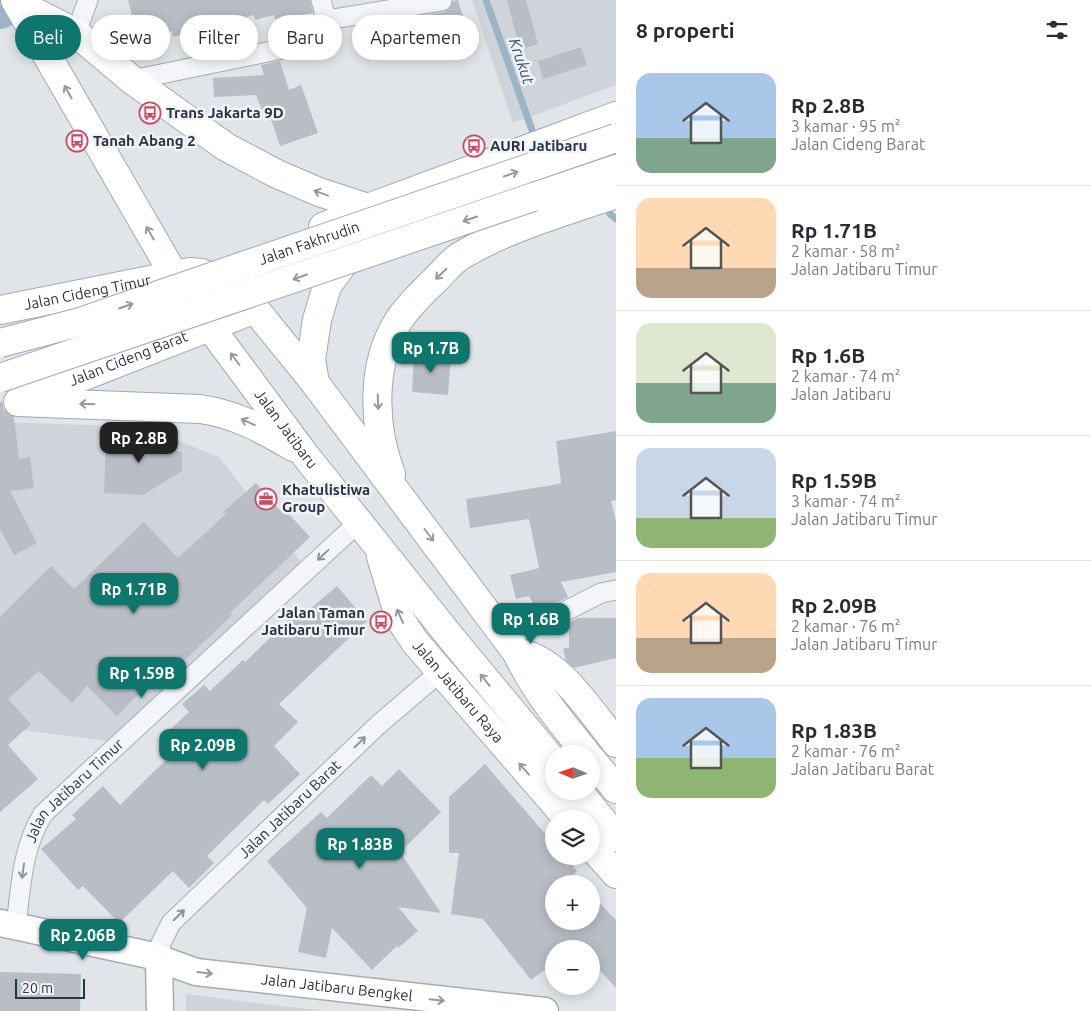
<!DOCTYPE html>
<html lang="id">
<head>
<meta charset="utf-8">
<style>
	:root { --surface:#fff; --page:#f2f2f3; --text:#2b2b33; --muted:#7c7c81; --line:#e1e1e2; --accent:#0f766e }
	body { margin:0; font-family:Ubuntu,sans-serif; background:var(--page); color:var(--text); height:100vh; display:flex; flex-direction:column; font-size:19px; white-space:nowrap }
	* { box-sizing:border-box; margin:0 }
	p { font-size:16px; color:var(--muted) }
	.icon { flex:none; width:28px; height:28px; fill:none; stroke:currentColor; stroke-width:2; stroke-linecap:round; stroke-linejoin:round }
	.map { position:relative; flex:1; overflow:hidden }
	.sheet { display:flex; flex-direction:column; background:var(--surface); width:475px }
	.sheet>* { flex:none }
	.banner { position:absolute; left:15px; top:15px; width:475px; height:45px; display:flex; gap:10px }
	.needle { width:32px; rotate:272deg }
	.fabs { position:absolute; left:545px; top:745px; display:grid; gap:10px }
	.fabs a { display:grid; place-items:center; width:55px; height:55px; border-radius:50%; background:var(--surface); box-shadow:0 2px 12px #0003; font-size:25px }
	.scale { position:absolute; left:15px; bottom:12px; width:70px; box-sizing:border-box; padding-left:5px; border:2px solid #2a3341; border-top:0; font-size:14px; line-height:18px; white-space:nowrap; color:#2a3341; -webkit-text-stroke:4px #f1f3f7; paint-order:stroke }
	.price { position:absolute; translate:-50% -42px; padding:0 11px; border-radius:10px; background:var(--accent); color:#fff; font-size:16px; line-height:32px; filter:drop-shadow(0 1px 2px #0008) }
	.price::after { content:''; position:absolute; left:50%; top:30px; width:15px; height:11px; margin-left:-8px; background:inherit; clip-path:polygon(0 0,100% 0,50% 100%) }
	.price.selected { background:#222; color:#fff }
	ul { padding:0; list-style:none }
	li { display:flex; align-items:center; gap:15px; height:125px; padding:0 20px }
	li+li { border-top:1px solid var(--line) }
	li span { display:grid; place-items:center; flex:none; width:140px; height:100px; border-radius:15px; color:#555 }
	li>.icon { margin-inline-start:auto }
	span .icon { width:60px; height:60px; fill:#fffc; stroke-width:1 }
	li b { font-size:21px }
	h2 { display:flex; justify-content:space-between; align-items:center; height:60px; padding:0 20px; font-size:21px }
	.pill { padding:0 18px; border-radius:22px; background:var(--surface); box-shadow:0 2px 12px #0003; font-size:18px; line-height:45px }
	.pill.selected { background:var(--accent); color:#fff }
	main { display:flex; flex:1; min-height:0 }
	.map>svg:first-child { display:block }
</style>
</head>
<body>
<main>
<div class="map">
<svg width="616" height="1011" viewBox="0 0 616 1011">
	<rect width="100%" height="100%" fill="#e1e5e9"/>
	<!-- built -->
	<g fill="#cfd4db">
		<path d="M472 0H616V85L513 123Z"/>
		<path d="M0 422 144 427 219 457 305 567 107 741 0 727Z"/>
		<path d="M186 994 280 1006 329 1011H186Z"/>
	</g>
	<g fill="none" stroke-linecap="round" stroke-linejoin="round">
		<!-- stream -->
		<g stroke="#9db3c8" stroke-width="7">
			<path d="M486 0 532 130"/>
			<path d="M610 214 616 219"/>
		</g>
		<!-- river -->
		<path stroke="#9db3c8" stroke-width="42" d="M0 8 3 0"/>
	</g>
	<!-- building -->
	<g fill="#b9bec6">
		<path d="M128 0H310L313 13 275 19 274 15 255 20 254 15 173 37 172 31 138 39Z"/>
		<path d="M458 0 467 30 408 51 406 43 377 50 370 24 444 12 449 9 453 1Z"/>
		<path d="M507 0H526L538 44 520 50Z"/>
		<path d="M581 47 587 65 543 79 538 61Z"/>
		<path d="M280 61 289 90 301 85 318 133 280 146 270 116 265 118 256 95 214 97 213 78 264 75 261 65Z"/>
		<path d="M414 353 451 355 448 395 412 392Z"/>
		<path d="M2 401 4 410 14 417 19 459 30 457 34 488 10 491 37 543 14 555 0 529V402Z"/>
		<path d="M616 431V500L611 501 616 521V572L561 582 568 597 537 612 529 596 516 599 510 575 539 568 529 519 470 528 466 499 559 484 561 482 556 441Z"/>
		<path d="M106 436 176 439 175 451 182 452V471L143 495 104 493Z"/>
		<path d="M256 483 283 514 286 511 310 537 230 613 232 615 182 663 176 656 117 716 87 686 72 703 39 671 8 699 31 724 8 745 38 779 0 812V617L51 566 74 589 144 522 178 558 227 513H222Z"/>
		<path d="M337 586 367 621 279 704 298 722 274 746 300 774 268 804 264 800 207 856 214 863 189 888 173 871 119 923 83 886 78 890 41 849 76 819 72 815 103 786 120 805 172 754 159 740 189 712 182 704 204 685 210 691 243 660 245 662 299 610 303 615Z"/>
		<path d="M578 618H616V658L574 668 566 661 563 649 569 647V622Z"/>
		<path d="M485 764 554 844V856H565L577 871 574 874 582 884H554V921H591V894L616 920V988L591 960V949H554V963L531 980 483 919 451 914 459 853H449V797Z"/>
		<path d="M399 769 441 812 400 852 441 913 398 907 418 931 398 948 397 946 372 970 332 928 326 958 298 952 307 908 267 861 321 812 327 818 371 775 382 786Z"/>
		<path d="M0 972 81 974 80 1011H0Z"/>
	</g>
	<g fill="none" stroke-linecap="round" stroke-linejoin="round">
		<!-- street casing -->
		<g stroke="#a6acb3" stroke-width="21">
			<g id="street">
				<path d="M327 20 442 1"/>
				<path d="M76 33 88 0"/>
				<path d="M132 80 306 44C328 30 328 24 321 0"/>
				<path d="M506 637 544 622 601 593 616 590"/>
				<path id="s1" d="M16 926C21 886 22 848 43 814L359 522"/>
				<path id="s2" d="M159 958 161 943 171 923 378 725 440 672"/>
			</g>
		</g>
		<!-- secondary casing -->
		<g stroke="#a6acb3" stroke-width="29">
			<g id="secondary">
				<path id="s3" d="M0 923 149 955 196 972 545 1011"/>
				<path d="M159 958 160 1011"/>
			</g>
		</g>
		<!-- primary casing -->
		<g stroke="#a1a9b5" stroke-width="30">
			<g id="primary">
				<path id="s4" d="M15 0 174 275 210 327 305 455 452 639 554 762"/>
				<path d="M17 3 76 33 132 80 226 147 277 174 319 192 368 208"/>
				<path d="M533 197 616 169"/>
				<path d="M323 227 368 208 616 116"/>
				<path id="s5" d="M0 310 190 272 201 273 224 281 232 286 255 309 315 383 517 653C535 691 560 721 587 754"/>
				<path d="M315 383 311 359 317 320 327 286 354 249"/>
				<path id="s6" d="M28 398 255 309"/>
				<path d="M18 402 200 409C235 414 263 429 293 447"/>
				<path d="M391 474C373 427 370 364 399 320 408 306 422 293 434 281 443 273 451 261 462 255 509 227 564 212 616 194"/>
				<path id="s7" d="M381 557 400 619 415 642 568 819"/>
				<path d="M517 653C557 657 592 713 616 743"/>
				<path d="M591 759 616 789"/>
				<path d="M578 791 616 837"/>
				<path d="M591 846 616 874"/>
			</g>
		</g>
		<!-- street -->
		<use href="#street" stroke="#f4f5f8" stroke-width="19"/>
		<!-- secondary -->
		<use href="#secondary" stroke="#fff" stroke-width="26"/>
		<!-- primary -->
		<use href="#primary" stroke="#fff" stroke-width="28"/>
		<!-- primary-bridge casing -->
		<g stroke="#a1a9b5" stroke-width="30" stroke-linecap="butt">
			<g id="primary-bridge">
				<path id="s8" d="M0 343 80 322 616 138"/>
				<path d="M0 378 533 197"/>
			</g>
		</g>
		<!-- primary-bridge -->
		<use href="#primary-bridge" stroke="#fff" stroke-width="28"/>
	</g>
	<!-- one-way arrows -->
	<defs><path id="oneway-shaft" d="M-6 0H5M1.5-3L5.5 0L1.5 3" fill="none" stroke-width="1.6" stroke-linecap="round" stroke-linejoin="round" transform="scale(1.25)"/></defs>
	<g stroke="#9499a0">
		<use href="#oneway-shaft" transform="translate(68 92) rotate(-119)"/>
		<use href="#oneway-shaft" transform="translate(511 174) rotate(-19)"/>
		<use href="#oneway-shaft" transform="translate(321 193) rotate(-160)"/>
		<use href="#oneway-shaft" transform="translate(470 219) rotate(161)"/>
		<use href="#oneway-shaft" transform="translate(150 233) rotate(-120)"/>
		<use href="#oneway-shaft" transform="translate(441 274) rotate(136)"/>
		<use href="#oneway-shaft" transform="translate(300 277) rotate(161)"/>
		<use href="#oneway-shaft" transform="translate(126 306) rotate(-19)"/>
		<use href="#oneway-shaft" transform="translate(235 359) rotate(-127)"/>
		<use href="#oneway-shaft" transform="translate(378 402) rotate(88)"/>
		<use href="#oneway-shaft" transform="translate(87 404) rotate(-178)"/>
		<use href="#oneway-shaft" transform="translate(248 422) rotate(-156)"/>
		<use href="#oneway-shaft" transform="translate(429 535) rotate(53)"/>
		<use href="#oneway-shaft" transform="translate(400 616) rotate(-114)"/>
		<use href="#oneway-shaft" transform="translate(485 680) rotate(-129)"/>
		<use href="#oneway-shaft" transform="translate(524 769) rotate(-131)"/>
		<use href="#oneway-shaft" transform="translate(205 973) rotate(7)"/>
		<use href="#oneway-shaft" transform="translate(437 1000) rotate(6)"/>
	</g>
	<g stroke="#8f949c">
		<use href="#oneway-shaft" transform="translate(323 555) rotate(137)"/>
		<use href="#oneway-shaft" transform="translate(360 742) rotate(-44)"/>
		<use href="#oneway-shaft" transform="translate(23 871) rotate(98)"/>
		<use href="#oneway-shaft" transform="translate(179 915) rotate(-44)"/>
	</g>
	<!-- icons -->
	<defs>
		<g id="bus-ring" transform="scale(1.125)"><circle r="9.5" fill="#f1f3f7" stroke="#ca4a61" stroke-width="1.5"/><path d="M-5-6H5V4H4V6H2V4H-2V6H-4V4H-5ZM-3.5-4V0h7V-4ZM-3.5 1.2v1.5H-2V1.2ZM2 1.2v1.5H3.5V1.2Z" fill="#ca4a61"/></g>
		<g id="office-ring" transform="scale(1.125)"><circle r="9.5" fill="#f1f3f7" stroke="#ca4a61" stroke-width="1.5"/><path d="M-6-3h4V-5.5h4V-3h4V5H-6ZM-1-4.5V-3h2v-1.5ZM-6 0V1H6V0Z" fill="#ca4a61"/></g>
	</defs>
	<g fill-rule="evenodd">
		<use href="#bus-ring" x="150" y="113"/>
		<use href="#bus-ring" x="77" y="141"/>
		<use href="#bus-ring" x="474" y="146"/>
		<use href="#office-ring" x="266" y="499"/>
		<use href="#bus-ring" x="381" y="622"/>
	</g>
	<g text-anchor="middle" stroke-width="5" stroke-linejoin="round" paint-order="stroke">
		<!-- poi labels -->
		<g font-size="15" font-weight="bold" fill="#2a3341" stroke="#f1f3f7" text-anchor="start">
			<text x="166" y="118">Trans Jakarta 9D</text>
			<text x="93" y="146">Tanah Abang 2</text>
			<text x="490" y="151">AURI Jatibaru</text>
			<text x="282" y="495">Khatulistiwa<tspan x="282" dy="17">Group</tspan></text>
			<text x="365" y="618" text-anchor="end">Jalan Taman<tspan x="365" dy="17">Jatibaru Timur</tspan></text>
		</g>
		<!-- street labels -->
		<g font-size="15" fill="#2a3341" stroke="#f1f3f7">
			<text dy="5" stroke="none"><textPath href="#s8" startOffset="325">Jalan Fakhrudin</textPath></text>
			<text dy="5" stroke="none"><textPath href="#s5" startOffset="89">Jalan Cideng Timur</textPath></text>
			<text dy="5" stroke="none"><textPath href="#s6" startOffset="108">Jalan Cideng Barat</textPath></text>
			<text dy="5" stroke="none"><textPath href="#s4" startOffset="508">Jalan Jatibaru</textPath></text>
			<text dy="5" stroke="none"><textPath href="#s7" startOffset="158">Jalan Jatibaru Raya</textPath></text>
			<text dy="5" stroke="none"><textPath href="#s1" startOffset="154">Jalan Jatibaru Timur</textPath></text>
			<text dy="5" stroke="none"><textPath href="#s2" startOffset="202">Jalan Jatibaru Barat</textPath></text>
			<text dy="5" stroke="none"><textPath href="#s3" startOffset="344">Jalan Jatibaru Bengkel</textPath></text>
		</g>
		<!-- water labels -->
		<g font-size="16" font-style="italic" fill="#355273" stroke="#f1f3f7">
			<text transform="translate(522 61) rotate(71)" y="6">Krukut</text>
		</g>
	</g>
</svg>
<div class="fabs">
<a><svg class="needle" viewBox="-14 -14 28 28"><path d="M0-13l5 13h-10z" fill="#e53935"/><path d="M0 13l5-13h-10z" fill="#7c7c81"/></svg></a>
<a><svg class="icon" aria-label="layers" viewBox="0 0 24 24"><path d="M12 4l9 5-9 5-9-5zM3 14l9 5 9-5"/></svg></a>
<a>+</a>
<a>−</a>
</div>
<div class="scale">20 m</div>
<b class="price" style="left:431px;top:374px">Rp 1.7B</b>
<b class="price selected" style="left:139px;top:464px">Rp 2.8B</b>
<b class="price" style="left:134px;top:615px">Rp 1.71B</b>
<b class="price" style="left:531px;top:645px">Rp 1.6B</b>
<b class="price" style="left:142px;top:699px">Rp 1.59B</b>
<b class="price" style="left:203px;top:771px">Rp 2.09B</b>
<b class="price" style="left:360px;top:870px">Rp 1.83B</b>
<b class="price" style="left:83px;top:961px">Rp 2.06B</b>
<div class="banner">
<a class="pill selected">Beli</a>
<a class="pill">Sewa</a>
<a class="pill">Filter</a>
<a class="pill">Baru</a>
<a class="pill">Apartemen</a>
</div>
</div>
<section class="sheet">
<h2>8 properti<svg class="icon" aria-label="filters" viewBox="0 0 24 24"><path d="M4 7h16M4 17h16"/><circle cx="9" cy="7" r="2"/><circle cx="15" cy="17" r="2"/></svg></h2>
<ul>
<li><span style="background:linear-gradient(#a9c7e8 65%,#7fa58c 0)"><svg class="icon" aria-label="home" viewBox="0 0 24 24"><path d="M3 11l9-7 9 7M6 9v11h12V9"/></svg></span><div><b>Rp 2.8B</b><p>3 kamar · 95 m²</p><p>Jalan Cideng Barat</p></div></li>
<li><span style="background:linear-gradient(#ffd9b3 70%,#b9a48a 0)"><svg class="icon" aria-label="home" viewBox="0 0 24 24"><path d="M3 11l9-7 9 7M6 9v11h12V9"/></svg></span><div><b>Rp 1.71B</b><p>2 kamar · 58 m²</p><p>Jalan Jatibaru Timur</p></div></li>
<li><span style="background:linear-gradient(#dfe7d0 60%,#7fa58c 0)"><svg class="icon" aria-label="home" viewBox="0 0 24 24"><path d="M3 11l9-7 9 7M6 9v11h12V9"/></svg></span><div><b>Rp 1.6B</b><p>2 kamar · 74 m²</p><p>Jalan Jatibaru</p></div></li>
<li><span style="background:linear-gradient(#c9d6e8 70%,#8fb573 0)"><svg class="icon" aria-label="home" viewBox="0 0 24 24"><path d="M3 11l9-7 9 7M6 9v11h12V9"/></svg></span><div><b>Rp 1.59B</b><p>3 kamar · 74 m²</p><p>Jalan Jatibaru Timur</p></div></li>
<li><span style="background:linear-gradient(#ffd9b3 65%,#b9a48a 0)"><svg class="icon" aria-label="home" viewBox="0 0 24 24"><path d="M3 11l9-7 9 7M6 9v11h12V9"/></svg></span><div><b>Rp 2.09B</b><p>2 kamar · 76 m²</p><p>Jalan Jatibaru Timur</p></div></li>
<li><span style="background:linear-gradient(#a9c7e8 60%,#8fb573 0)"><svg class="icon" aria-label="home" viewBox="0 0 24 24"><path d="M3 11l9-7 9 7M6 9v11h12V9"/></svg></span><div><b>Rp 1.83B</b><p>2 kamar · 76 m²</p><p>Jalan Jatibaru Barat</p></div></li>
</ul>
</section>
</main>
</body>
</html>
